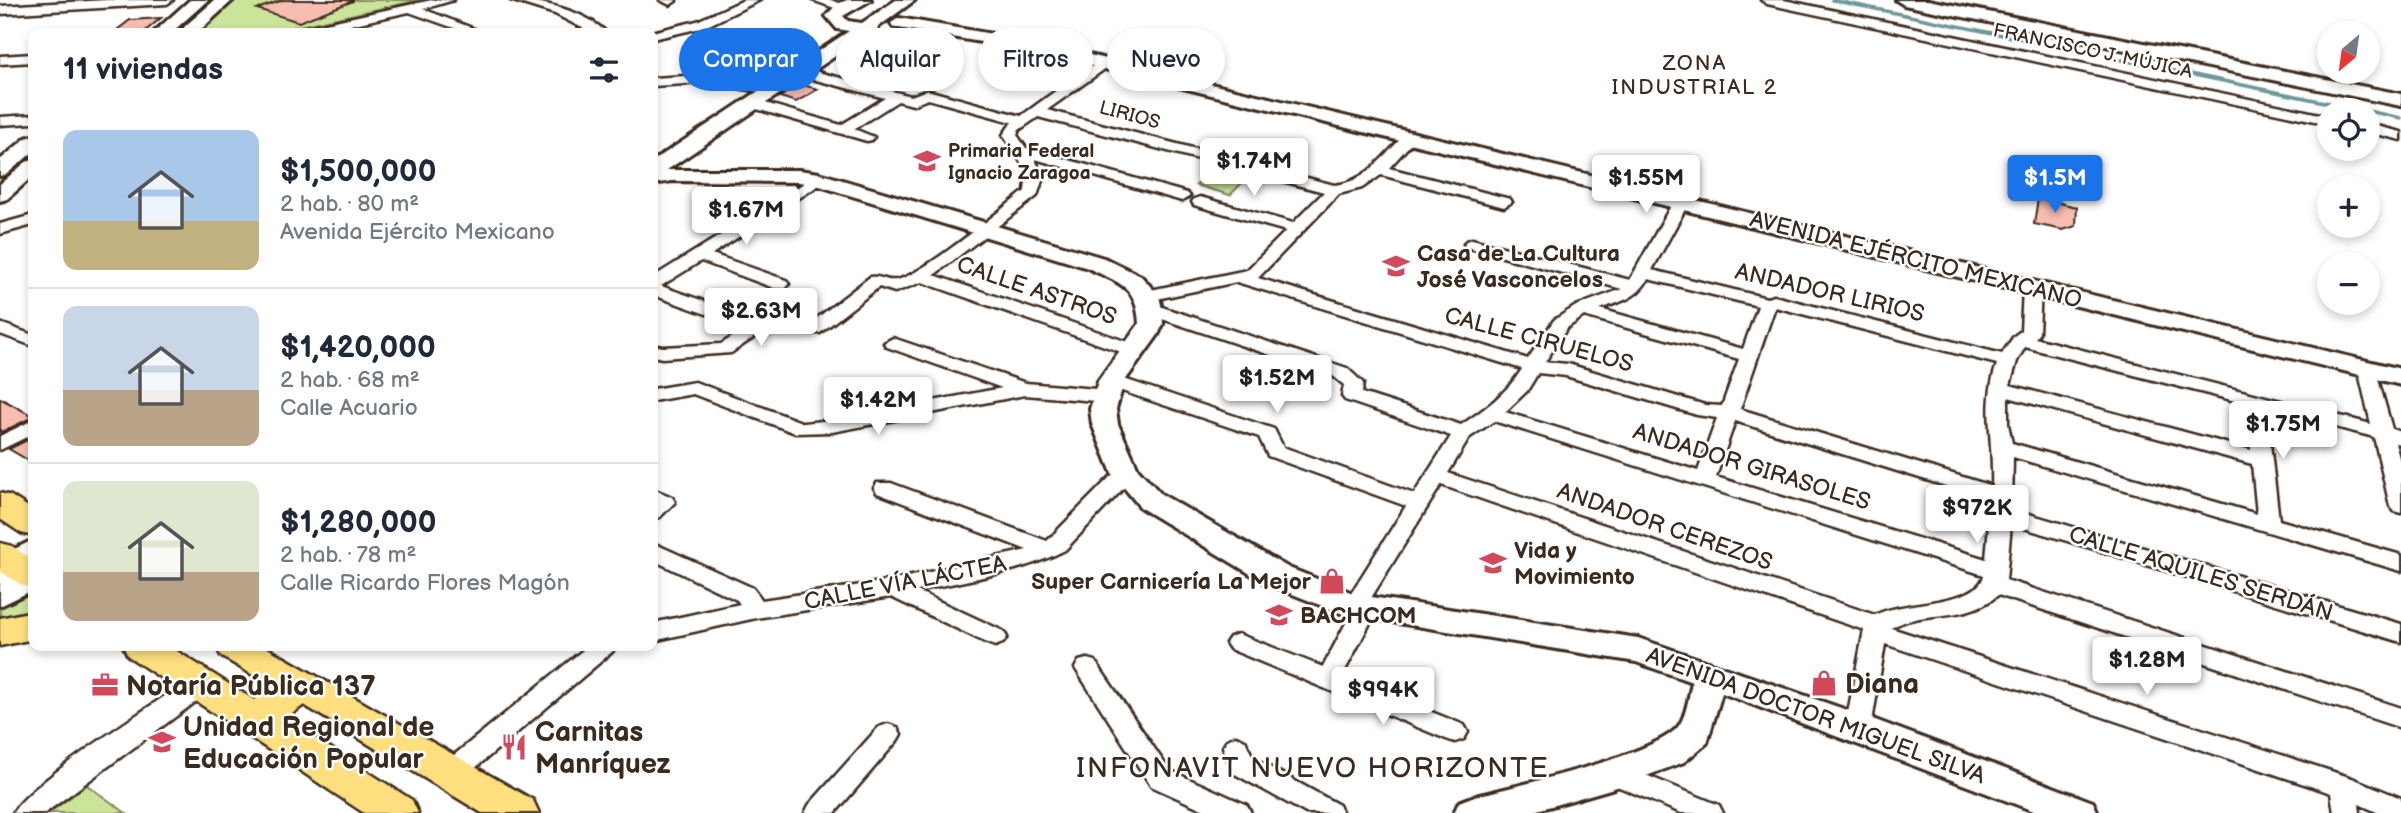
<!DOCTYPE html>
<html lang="es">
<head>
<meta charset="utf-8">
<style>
	:root { --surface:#fff; --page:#f6f6f7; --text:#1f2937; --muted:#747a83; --line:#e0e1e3; --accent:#1a73e8 }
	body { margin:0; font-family:"Balsamiq Sans",sans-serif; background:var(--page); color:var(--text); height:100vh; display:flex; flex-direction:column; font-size:26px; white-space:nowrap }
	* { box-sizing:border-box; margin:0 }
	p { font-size:23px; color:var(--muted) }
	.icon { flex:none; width:38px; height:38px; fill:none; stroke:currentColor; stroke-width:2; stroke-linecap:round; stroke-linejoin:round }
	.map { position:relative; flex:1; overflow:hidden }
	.sheet { position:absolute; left:28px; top:28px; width:630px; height:623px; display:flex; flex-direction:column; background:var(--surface); border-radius:14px; box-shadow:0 4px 10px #0003 }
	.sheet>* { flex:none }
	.hud { position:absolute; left:679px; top:28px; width:665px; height:63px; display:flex; gap:14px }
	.needle { width:46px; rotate:209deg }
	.tools { position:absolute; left:2317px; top:21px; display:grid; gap:14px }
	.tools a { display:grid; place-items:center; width:63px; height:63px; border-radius:50%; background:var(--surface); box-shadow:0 4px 10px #0003; font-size:35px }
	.price { position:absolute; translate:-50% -60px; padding:0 16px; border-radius:7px; background:#fff; color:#222; font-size:23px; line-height:46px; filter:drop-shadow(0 2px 4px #0008) }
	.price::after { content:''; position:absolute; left:50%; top:42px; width:21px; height:16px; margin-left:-10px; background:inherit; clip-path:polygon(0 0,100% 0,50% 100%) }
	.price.selected { background:var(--accent); color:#fff }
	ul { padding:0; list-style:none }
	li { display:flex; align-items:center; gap:21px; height:175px; padding:0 35px }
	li+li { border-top:2px solid var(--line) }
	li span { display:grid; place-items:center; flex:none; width:196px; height:140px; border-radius:14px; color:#555 }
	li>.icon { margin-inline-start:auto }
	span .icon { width:84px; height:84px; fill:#fffc; stroke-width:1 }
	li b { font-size:30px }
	h2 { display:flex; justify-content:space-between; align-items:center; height:84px; padding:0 35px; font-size:30px }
	.tag { padding:0 24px; border-radius:32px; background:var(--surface); box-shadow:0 4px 10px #0003; font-size:24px; line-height:63px }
	.tag.selected { background:var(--accent); color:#fff }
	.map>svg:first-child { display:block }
</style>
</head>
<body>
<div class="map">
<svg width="2401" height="813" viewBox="0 0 2401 813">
	<rect width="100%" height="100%" fill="#fff"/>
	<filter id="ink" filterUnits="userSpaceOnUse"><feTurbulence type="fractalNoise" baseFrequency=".0143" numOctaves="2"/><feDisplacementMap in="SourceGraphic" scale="14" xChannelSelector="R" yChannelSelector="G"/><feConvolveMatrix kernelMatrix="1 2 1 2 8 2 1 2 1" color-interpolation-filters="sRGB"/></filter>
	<g filter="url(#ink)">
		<!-- green -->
		<g fill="#cae49a" stroke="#82875c" stroke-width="2">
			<path d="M236 0H420L267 33H198Z"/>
			<path d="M1219 165 1251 174 1230 195 1196 185Z"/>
			<path d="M25 592 33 597V614L0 620V607Z"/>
			<path d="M87 785 126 813H49Z"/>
		</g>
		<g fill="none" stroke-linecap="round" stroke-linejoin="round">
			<!-- stream -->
			<g stroke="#6e9898" stroke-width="3.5">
				<path d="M1832 0 2084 52"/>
				<path d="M2122 60 2363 110"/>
				<path d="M2368 111 2401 118"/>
			</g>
		</g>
		<!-- building -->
		<g fill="#f7bdb1" stroke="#3b2a1e" stroke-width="2">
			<path d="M283 0H353V1L299 22 257 9Z"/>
			<path d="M161 18 143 33H113L130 20Z"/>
			<path d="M738 61 758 66 741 75 721 70Z"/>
			<path d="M799 84 818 89 796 102 780 97Z"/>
			<path d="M2038 198 2077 207 2076 226 2063 230 2034 224Z"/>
			<path d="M0 398 33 416V417L0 433Z"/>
			<path d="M33 437V463L9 449Z"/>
		</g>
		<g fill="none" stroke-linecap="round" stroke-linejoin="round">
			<!-- street casing -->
			<g stroke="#3b2a1e" stroke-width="5">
				<g id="street">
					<path d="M107 0H173L167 4 0 14V6Z"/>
					<path d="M432 0H454L423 9 485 33H468L409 12 314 33H292L298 29Z"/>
					<path d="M510 0C541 0 585 11 607 33H592L555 14Z"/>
					<path d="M660 0H675L676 1 670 5Z"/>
					<path d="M744 0H760L705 27 653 39V33H648L697 21Z"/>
					<path d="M812 0H831L849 7 843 11Z"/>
					<path d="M1761 0H1784L2329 116V124L1767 4Z"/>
					<path d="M33 54V62L0 64V56Z"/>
					<path d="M1104 59 1109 60V66L1047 110 1334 185C1365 183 1385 155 1405 134L1410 133 1417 137 1389 168 1510 199 1512 202 1504 207 1381 175 1362 188 1339 194 1258 278 1528 359 1554 320 1576 306 1622 289 1466 247 1464 244 1466 241 1472 239 1630 280 1673 202 1681 197 1689 202 1652 270 1767 298 1774 296 2002 354 2014 336 2021 331 2023 287 2032 282 2041 287 2039 333 2035 338 2371 424 2358 369 2360 365H2374L2392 429 2401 432V444L2395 443 2401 465V513L2394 511 2390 506 2374 437 2266 409 2279 520 2401 555V571L2013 457 2012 509 2401 624V642L2011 524 2006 580 2401 708V728L1998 595C1963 624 1925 608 1891 628L2352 778 2401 798V813H2379L2359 804 2360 813H2334L2331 793 1885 644 1871 728 1867 735 1858 738 1849 735 1845 728 1864 630 1441 485 1366 606 1370 623 1342 676 1464 725 1468 732 1464 739 1455 742 1446 739 1230 649 1226 643 1230 637 1238 634 1323 667 1346 623 1343 606 1406 506 1268 456 1259 437 1104 385 1102 381 1104 377H1118L1274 429 1283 447 1414 494 1451 436 1345 400 1342 396 1344 385 1333 376 1144 313 1141 309 1144 305H1156L1347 368 1363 383 1362 393 1461 425C1484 410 1507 393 1522 369L1237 282 1147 301 1141 300 1138 296 1141 292 1247 270 1286 231 1194 205 1192 202 1194 199 1200 197 1293 223 1324 192 1038 117 1019 130 1017 135 1026 148 1187 193 1190 196 1182 201 1035 159 1043 178 1037 196 934 275 1142 347 1145 351 1142 355H1130L922 282 895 292 879 287 820 333H808L777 322 731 353 662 358 653 356V345L663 347 721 344 775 310 812 322 870 277C880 275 887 282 896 280 922 276 1000 210 1025 191L1027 171 1003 135 1012 122 928 99 913 105 898 101 854 129 874 137 872 140 867 141 746 106V100L751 99 841 125 885 98 793 74V68L798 67 911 96 927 90 1021 116 1061 87 1009 74V68L1014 67 1070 81ZM1648 279 1758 306 1743 349 1600 309C1619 302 1637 299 1648 279ZM1775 307 1997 364C1982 405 1994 444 1992 486L1740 409ZM1584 316 1739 359 1722 406 1705 405 1568 364 1545 362 1567 328ZM2025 347 2247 404 2251 450 2010 385 2017 361ZM1538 373 1566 376 1697 415 1717 418 1698 471 1505 412 1527 391ZM2008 397 2252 464 2257 514 2012 443 2008 424ZM1494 421 1984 575C1978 606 1903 600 1875 615L1448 473 1470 437ZM1735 421 1991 500 1986 559 1716 477Z"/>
					<path d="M702 75 771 85 778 89 771 93 702 83 653 86V78Z"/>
					<path d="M33 115V123L0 125V117Z"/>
					<path d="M2368 124 2401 132V140L2368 132Z"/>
					<path d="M819 174 824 176 827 179 824 182 712 254 786 280 789 284 786 288H774L701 261 661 286 718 306 721 310 718 314H706L653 295V277Z"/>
					<path d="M33 215V225L0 234V224Z"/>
					<path d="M0 323 33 335V346L0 334Z"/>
					<path d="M893 338 1026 383 1107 390 1117 396 1107 402 1025 395 832 432 795 433 693 394 653 401V389L695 382 804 423 832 420 1002 388 887 347 884 343Z"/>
					<path d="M33 420V434L0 450V436Z"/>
					<path d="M1126 466 1133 468 1136 473 1133 478 1065 550C1020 573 966 580 917 591L1003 631 1007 637 1003 643 995 646 987 643 891 597 756 618 653 641V623L740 604 737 600 653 560V543L753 588 762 600 894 580 1027 550 877 493 874 488 877 483H891L1047 541 1119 468Z"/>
					<path d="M653 489 672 497 675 502 660 517 653 519Z"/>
					<path d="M588 646H616L612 652 461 780 452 783 443 780 439 772 443 764Z"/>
					<path d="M1087 659 1095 661 1169 770 1247 805 1251 813H1211L1151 786 1075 668 1079 661Z"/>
					<path d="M200 675 209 678 212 685 209 692 45 813H13C26 785 158 702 191 678Z"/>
					<path d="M888 724 897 727 901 734 897 741 835 813H805L809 805 879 727Z"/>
					<path d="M1236 736 1245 740 1253 758 1339 805 1343 813H1306L1233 773 1223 747 1227 740Z"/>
					<path d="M1614 762 1719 805 1723 813H1681L1605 781 1601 773 1605 765Z"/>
				</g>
			</g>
			<!-- secondary casing -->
			<g stroke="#3b2a1e" stroke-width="6">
				<g id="secondary">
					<path d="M190 0H208L171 33H153Z"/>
					<path d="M215 0H233L197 33H185L183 30 185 26Z"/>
					<path d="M847 0H871L843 16 848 21 862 23 896 0H915L878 27 877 33 868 34 667 170H799L819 173 1104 258 1141 276 1159 296 1162 309 1163 324 1158 335 1124 382 1116 409 1118 424 1138 469 1161 494 1289 568 1358 595 1638 638 1870 718 2093 802 2098 813H2039L1722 693 1707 743 1684 762 1614 788 1527 813H1454L1459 802 1472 797C1510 787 1664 754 1680 724 1687 713 1689 695 1692 682L1636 662 1343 614 1267 584 1141 508 1112 473 1092 424 1090 409 1098 381 1139 324C1137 285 1119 283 1088 268L816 185 799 182 672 181 653 184V161L849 31 837 29 826 16 837 4Z"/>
					<path d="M1896 0H1928L2401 94V106L1904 5Z"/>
					<path d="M899 18 1027 40 2401 369V385L1027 50 893 27 891 23Z"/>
					<path d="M33 136V152L7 174 0 176V160L26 138Z"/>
					<path d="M33 160V176L7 199 0 201V184L26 162Z"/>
					<path d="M33 540V590L0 606V556Z"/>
				</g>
			</g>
			<!-- primary casing -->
			<g stroke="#3b2a1e" stroke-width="5">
				<g id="primary">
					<path d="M0 493 11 496 33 510V536L21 533 0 519Z"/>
					<path d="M0 543 12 546 33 560V588L21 585 0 571Z"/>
					<path d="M33 611V639L0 646V618Z"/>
					<path d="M123 646H169L254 700 273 687 221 656 216 646H264L533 800 539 813H482L304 705 285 719 412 800 418 813H364L128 656Z"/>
				</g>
			</g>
			<!-- street -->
			<use href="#street" fill="#fff" fill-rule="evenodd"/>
			<!-- secondary -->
			<use href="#secondary" fill="#fff" fill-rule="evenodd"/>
			<!-- primary -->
			<use href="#primary" fill="#fedf80" fill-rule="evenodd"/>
		</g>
	</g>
	<!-- icons -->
	<defs>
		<g id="school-bare" transform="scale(2.1)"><path d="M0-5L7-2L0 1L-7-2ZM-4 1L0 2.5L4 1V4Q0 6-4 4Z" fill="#d1495b" stroke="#fff" stroke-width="2.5" paint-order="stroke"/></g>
		<g id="shop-bare" transform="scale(2.1)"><path d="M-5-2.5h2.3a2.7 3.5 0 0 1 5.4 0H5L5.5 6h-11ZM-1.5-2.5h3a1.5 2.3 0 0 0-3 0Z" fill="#d1495b" stroke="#fff" stroke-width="2.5" paint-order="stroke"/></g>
		<g id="university-bare" transform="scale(2.1)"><path d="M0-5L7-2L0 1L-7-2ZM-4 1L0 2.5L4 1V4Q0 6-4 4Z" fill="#d1495b" stroke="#fff" stroke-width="2.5" paint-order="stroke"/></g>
		<g id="office-bare" transform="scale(2.1)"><path d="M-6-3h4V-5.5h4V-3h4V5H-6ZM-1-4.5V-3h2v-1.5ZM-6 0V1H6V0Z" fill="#d1495b" stroke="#fff" stroke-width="2.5" paint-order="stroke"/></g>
		<g id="restaurant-bare" transform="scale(2.1)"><path d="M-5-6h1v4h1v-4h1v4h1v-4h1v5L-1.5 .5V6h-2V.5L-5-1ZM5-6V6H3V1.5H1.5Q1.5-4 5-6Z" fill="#d1495b" stroke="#fff" stroke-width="2.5" paint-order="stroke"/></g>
	</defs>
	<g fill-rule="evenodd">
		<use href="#school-bare" x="927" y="161"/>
		<use href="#school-bare" x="1396" y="266"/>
		<use href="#school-bare" x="1493" y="563"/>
		<use href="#shop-bare" x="1332" y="581"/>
		<use href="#university-bare" x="1279" y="615"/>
		<use href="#shop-bare" x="1824" y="683"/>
		<use href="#office-bare" x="105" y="685"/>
		<use href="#school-bare" x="162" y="742"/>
		<use href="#restaurant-bare" x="514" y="747"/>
	</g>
	<g text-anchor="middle" stroke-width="5" stroke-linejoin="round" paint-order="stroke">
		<!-- far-street labels -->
		<g font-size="19" fill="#3b2a1e" stroke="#fff">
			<text transform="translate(2093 50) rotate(12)" y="7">FRANCISCO J. MÚJICA</text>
			<text transform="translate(1130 114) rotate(15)" y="7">LIRIOS</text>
		</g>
		<!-- far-poi labels -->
		<g font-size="19" font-weight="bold" fill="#3b2a1e" stroke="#fff" text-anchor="start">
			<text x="948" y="157">Primaria Federal<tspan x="948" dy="22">Ignacio Zaragoa</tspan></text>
		</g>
		<!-- far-neighbourhood labels -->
		<g font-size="21" letter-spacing="2" fill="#3b2a1e" stroke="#fff">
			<text x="1695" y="70">ZONA<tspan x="1695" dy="24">INDUSTRIAL 2</tspan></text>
		</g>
		<!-- poi labels -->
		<g font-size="23" font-weight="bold" fill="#3b2a1e" stroke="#fff" text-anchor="start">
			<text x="1417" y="261">Casa de La Cultura<tspan x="1417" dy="26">José Vasconcelos</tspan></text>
			<text x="1514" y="558">Vida y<tspan x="1514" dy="26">Movimiento</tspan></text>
			<text x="1311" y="589" text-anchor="end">Super Carnicería La Mejor</text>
			<text x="1300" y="623">BACHCOM</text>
		</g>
		<!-- street labels -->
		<g font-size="23" fill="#3b2a1e" stroke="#fff">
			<text transform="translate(1916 259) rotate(14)" y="8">AVENIDA EJÉRCITO MEXICANO</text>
			<text transform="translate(1037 290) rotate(19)" y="8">CALLE ASTROS</text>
			<text transform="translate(1830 292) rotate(13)" y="8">ANDADOR LIRIOS</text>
			<text transform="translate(1539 339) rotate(15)" y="8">CALLE CIRUELOS</text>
			<text transform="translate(1752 466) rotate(17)" y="8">ANDADOR GIRASOLES</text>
			<text transform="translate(1665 526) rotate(19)" y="8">ANDADOR CEREZOS</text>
			<text transform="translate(2201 573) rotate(17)" y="8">CALLE AQUILES SERDÁN</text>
			<text transform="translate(905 582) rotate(-11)" y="8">CALLE VÍA LÁCTEA</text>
			<text transform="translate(1816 715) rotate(20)" y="8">AVENIDA DOCTOR MIGUEL SILVA</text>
		</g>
		<!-- near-poi labels -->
		<g font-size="28" font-weight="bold" fill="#3b2a1e" stroke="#fff" text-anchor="start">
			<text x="1845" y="693">Diana</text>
			<text x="126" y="695">Notaría Pública 137</text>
			<text x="183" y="736">Unidad Regional de<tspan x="183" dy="32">Educación Popular</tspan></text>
			<text x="535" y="741">Carnitas<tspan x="535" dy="32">Manríquez</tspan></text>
		</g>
		<!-- near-neighbourhood labels -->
		<g font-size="28" letter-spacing="2" fill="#3b2a1e" stroke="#fff">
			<text x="1313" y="777">INFONAVIT NUEVO HORIZONTE</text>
		</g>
	</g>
</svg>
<div class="tools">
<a><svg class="needle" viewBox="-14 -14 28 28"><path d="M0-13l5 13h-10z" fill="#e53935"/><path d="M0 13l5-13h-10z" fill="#747a83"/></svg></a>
<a><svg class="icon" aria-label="locate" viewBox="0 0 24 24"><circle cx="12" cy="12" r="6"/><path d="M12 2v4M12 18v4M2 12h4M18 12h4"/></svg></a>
<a>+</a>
<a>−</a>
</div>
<b class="price" style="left:1254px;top:198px">$1.74M</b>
<b class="price" style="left:1646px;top:215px">$1.55M</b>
<b class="price selected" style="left:2055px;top:215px">$1.5M</b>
<b class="price" style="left:746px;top:247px">$1.67M</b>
<b class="price" style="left:761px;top:348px">$2.63M</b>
<b class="price" style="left:1277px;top:415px">$1.52M</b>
<b class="price" style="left:878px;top:437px">$1.42M</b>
<b class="price" style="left:2283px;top:461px">$1.75M</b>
<b class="price" style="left:1977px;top:545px">$972K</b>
<b class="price" style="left:2147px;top:697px">$1.28M</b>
<b class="price" style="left:1383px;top:727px">$994K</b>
<div class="hud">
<a class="tag selected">Comprar</a>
<a class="tag">Alquilar</a>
<a class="tag">Filtros</a>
<a class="tag">Nuevo</a>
</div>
<section class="sheet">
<h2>11 viviendas<svg class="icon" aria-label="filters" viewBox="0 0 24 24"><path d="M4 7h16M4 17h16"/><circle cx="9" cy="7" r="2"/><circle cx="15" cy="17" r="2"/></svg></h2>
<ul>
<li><span style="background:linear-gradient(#a9c7e8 65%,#c2b280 0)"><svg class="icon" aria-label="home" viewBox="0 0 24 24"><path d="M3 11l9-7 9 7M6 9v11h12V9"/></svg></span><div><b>$1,500,000</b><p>2 hab. · 80 m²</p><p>Avenida Ejército Mexicano</p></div></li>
<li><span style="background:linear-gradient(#c9d6e8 60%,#b9a48a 0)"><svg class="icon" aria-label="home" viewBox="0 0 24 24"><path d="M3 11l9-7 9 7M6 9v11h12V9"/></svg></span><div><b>$1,420,000</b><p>2 hab. · 68 m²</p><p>Calle Acuario</p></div></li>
<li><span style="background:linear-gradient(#dfe7d0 65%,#b9a48a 0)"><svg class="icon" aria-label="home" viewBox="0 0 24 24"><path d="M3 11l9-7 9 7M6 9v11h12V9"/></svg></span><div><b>$1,280,000</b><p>2 hab. · 78 m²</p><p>Calle Ricardo Flores Magón</p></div></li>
</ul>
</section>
</div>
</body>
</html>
